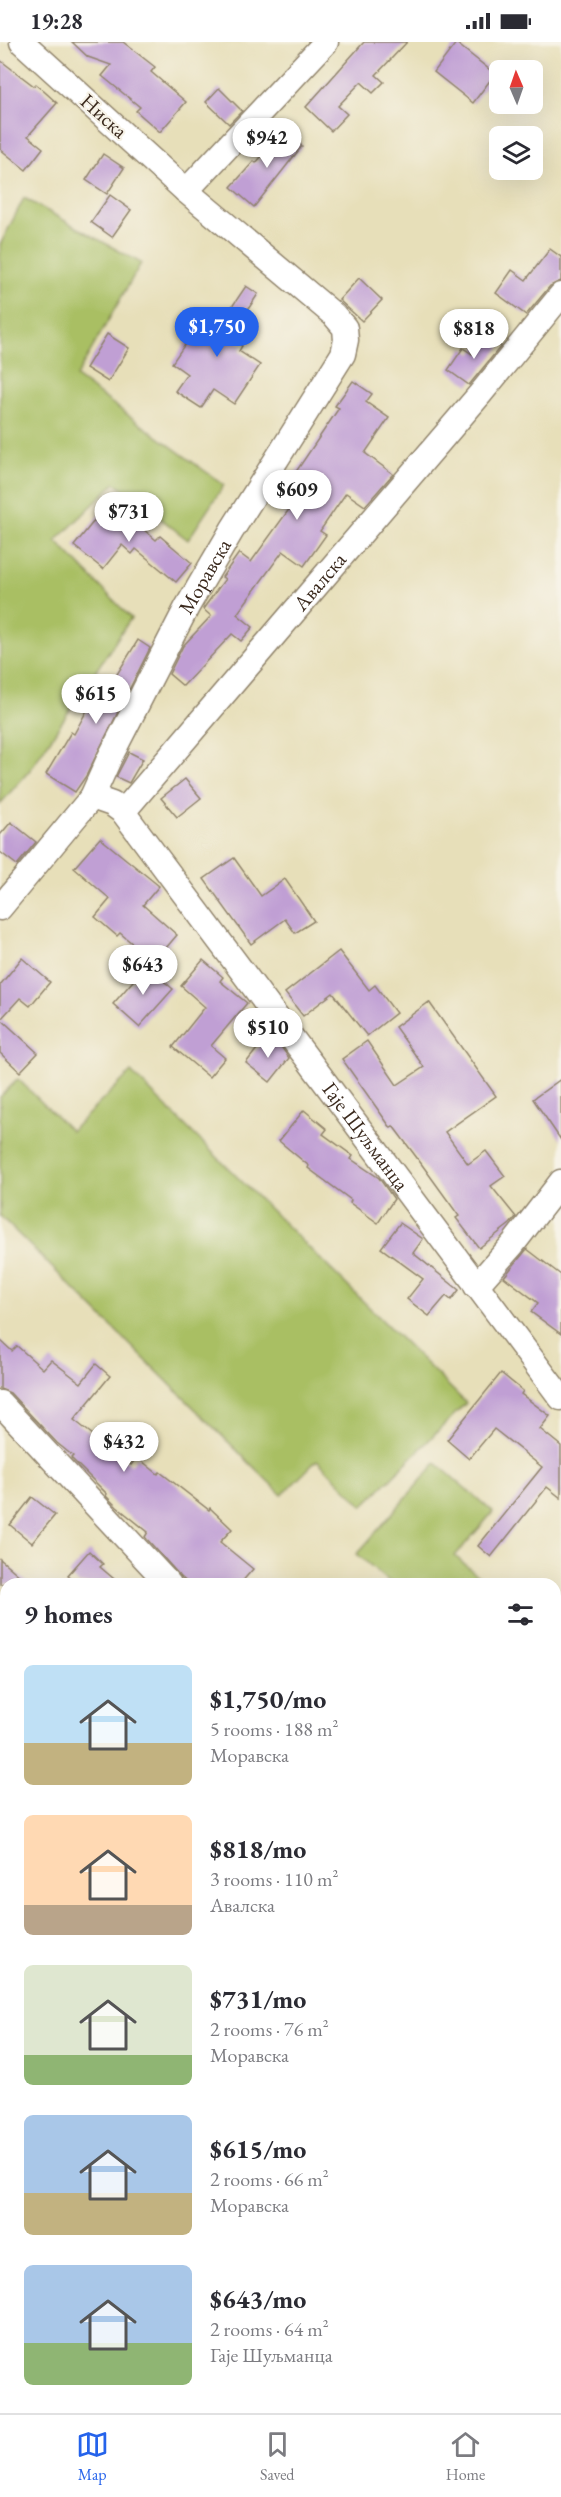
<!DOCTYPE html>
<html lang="en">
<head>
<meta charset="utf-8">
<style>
	:root { --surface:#fff; --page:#f7f7f7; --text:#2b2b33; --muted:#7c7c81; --line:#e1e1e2; --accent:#2563eb }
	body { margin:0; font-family:"EB Garamond",serif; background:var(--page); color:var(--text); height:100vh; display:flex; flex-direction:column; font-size:22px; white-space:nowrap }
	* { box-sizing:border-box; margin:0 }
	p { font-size:20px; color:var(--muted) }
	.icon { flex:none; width:33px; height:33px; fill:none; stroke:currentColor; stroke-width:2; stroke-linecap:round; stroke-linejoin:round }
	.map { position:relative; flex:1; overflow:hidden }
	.sheet { position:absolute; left:0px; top:1536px; width:561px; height:836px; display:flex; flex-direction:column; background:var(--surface); border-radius:18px 18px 0 0; box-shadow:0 6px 24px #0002 }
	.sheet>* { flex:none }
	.needle { width:39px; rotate:358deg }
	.tools { position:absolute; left:489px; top:18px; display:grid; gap:12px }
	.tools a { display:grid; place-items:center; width:54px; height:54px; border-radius:9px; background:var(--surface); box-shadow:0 6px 24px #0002; font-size:30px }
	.price { position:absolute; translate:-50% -51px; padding:0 14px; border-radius:21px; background:#fff; color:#222; font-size:20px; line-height:39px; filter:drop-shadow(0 2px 3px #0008) }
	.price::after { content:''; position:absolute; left:50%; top:36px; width:18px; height:14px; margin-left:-9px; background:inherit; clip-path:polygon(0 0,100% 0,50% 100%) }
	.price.current { background:var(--accent); color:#fff }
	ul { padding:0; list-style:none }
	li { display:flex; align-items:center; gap:18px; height:150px; padding:0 24px }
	li span { display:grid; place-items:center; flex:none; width:168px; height:120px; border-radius:9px; color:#555 }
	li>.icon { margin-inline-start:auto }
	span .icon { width:72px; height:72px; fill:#fffc; stroke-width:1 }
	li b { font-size:26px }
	h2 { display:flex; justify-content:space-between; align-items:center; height:72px; padding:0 24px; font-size:26px }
	.status { display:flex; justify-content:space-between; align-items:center; height:42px; padding:0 30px; background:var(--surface); direction:ltr }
	.status svg { height:16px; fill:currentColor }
	.dock { display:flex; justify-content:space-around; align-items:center; height:84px; border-top:2px solid var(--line); background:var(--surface); font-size:16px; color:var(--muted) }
	.dock a { display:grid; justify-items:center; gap:3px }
	.dock .current { color:var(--accent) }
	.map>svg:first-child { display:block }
</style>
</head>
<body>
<div class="status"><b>19:28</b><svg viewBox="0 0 49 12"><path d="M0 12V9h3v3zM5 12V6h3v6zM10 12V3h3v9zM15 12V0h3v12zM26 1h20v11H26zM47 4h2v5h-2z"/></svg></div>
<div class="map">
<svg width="561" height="2371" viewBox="0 0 561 2371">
	<rect width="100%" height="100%" fill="#f7f3e8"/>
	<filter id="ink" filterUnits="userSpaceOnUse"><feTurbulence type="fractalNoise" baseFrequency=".0167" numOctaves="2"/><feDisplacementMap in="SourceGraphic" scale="12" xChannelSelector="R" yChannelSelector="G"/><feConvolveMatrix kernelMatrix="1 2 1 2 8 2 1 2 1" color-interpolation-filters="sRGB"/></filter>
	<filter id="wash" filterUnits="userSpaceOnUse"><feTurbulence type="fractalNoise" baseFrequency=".008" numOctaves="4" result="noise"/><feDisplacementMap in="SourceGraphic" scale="24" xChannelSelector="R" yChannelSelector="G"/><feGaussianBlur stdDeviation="1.35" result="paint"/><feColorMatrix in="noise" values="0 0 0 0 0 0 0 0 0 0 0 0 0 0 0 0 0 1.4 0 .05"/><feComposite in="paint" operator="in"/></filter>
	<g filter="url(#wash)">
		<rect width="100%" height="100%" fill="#e7dfb9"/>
		<!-- green -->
		<g fill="#a9bf63" stroke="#727440" stroke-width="1.5">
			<path d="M24 156 141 221 76 335 224 443 188 498 115 441 56 499 131 576 30 728 0 762V203Z"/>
			<path d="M131 1030 466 1361 363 1464 317 1418 282 1453 0 1174V1055L18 1037 71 1089Z"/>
			<path d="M436 1421 493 1470 455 1514 487 1542H392L357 1512Z"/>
			<path d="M555 1601 561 1606V1785L555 1780Z"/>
			<path d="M0 1643 6 1648V1957L0 1952Z"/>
		</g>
		<g id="blocks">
			<!-- building -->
			<g fill="#c09fd4">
				<path d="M72 0H123L155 25 151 30 186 60 160 90 136 69 140 65 102 34 111 23 88 15Z"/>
				<path d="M364 0H407L376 33 384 40 373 51 361 40 338 64 347 72 331 89 306 65Z"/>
				<path d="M456 1 495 32 473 61 434 30Z"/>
				<path d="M0 18 34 44 36 42 57 61 28 94 43 106 26 128 0 107Z"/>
				<path d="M219 46 242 69 229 82 206 60Z"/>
				<path d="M284 88 302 104 254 165 231 145 254 119 256 121Z"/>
				<path d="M103 112 124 126 107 152 86 138Z"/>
				<path d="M110 153 131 168 112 195 91 180Z"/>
				<path d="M550 207 561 215V239L550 244 526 273 496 251 512 228 526 238Z"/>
				<path d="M359 236 382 258 362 279 339 258Z"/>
				<path d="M246 244 258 252 230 295 242 304 239 309 260 323 234 362 213 348 201 366 175 349 187 332 172 321 200 280 215 290Z"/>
				<path d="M107 292 129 306 108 340 86 326Z"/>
				<path d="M487 293 501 304 469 343 448 328 463 306 472 312Z"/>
				<path d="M353 339 372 352 366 360 389 376 365 411 393 432 365 464 346 451 320 489 326 493 304 524 283 509 237 572 253 585 241 599 232 592 183 644 169 632 183 604 211 574 203 567 225 537 222 535 239 511 251 520 298 455 285 446 339 366 335 364Z"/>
				<path d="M110 459 156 498 160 494 192 521 176 540 136 507 132 512 122 503 103 527 74 504Z"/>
				<path d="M138 598 150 606 86 734 75 750 46 732 71 690 74 692 96 652 103 655Z"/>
				<path d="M129 710 143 717 129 741 116 735Z"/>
				<path d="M185 737 201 756 177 775 161 756Z"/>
				<path d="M11 780 36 800 17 823 0 810V793Z"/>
				<path d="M100 796 159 844 143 863 177 893 154 920 120 891 117 894 95 875 110 857 74 826Z"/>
				<path d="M234 816 261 854 285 837 314 879 295 891 285 877 251 902 204 837Z"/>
				<path d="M339 909 369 948 375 943 396 971 367 994 333 951 303 974 285 951Z"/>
				<path d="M22 916 50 940 30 964 20 956 1 977 38 1011 20 1030 0 1011V943Z"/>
				<path d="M203 918 223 935 220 939 247 961 211 1004 225 1016 209 1035 173 1005 205 965 181 944Z"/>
				<path d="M146 924 173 947 139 985 113 962Z"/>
				<path d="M429 960 496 1054 445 1090 468 1122 486 1109 505 1134 491 1144 516 1175 510 1182 479 1206 456 1176 459 1174 420 1120 393 1084 391 1086 342 1017 367 999 397 1043 424 1025 395 985Z"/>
				<path d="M268 993 277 999 289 1016 270 1040 246 1021Z"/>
				<path d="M561 1037V1098L533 1057Z"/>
				<path d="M304 1068 327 1087 323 1092 353 1114 351 1117 379 1136 394 1157 378 1181 350 1161 351 1158 308 1126 309 1124 279 1099Z"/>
				<path d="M400 1181 423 1197 413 1211 459 1248 451 1258 446 1254 429 1274 407 1257 423 1237 381 1206Z"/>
				<path d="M527 1207 561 1233V1292L531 1270 538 1261 504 1235Z"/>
				<path d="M0 1298 12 1309 17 1304 43 1327 51 1318 81 1341 96 1322 110 1334 74 1378 131 1423 137 1415 158 1432 160 1430 209 1468 210 1466 232 1487 220 1500 253 1527 240 1542H189L181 1535 145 1495 148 1490 117 1465 106 1454 107 1452 71 1416 73 1414 57 1401 10 1351 0 1347Z"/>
				<path d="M501 1331 523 1349 521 1352 550 1374 540 1387 561 1404V1456L547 1445 491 1515 478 1504 542 1425 494 1387 469 1417 447 1398Z"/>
				<path d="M32 1455 55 1473 32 1501 10 1483Z"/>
				<path d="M89 1509 103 1522 100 1525 120 1542H79L68 1533Z"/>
				<path d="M0 1517 29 1542H0Z"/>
			</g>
		</g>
	</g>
	<g filter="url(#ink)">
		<use href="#blocks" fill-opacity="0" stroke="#91846c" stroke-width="1.5"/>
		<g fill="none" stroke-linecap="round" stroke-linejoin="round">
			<!-- minor casing -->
			<g stroke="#91846c" stroke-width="27">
				<g id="minor">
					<path d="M186 149 326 0"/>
					<path id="s1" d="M92 755 112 762 123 770 561 1356"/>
					<path id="s2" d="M123 770 481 351 561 253"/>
					<path id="s3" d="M0 866 92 755 109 717 187 565 232 488 343 312 346 298 345 286 334 273 186 149 22 0"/>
					<path d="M476 1244 513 1202 561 1140"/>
					<path d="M0 1361 169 1542"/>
					<path d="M555 1931 561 1938"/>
					<path d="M555 2200 561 2192"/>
					<path d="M416 2371 420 2366"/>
				</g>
			</g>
			<!-- major casing -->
			<g stroke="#91846c" stroke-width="33">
				<g id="major">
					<path d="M0 2255 6 2261"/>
					<path d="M121 2366 127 2371"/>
				</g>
			</g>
			<!-- minor -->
			<use href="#minor" stroke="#fff" stroke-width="24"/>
			<!-- major -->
			<use href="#major" stroke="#e9c769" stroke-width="30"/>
		</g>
	</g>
	<g text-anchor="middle" stroke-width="4.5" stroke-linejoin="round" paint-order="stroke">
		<!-- street labels -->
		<g font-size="21" fill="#3b2a1e" stroke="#f7f3e8">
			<text transform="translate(104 74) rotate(42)" y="7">Ниска</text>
			<text dy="7" stroke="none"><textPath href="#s3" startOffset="392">Моравска</textPath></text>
			<text dy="7" stroke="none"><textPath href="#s2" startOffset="303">Авалска</textPath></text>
			<text dy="7" stroke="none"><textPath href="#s1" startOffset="440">Гаје Шуљманца</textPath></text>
		</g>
	</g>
</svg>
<div class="tools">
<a><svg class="needle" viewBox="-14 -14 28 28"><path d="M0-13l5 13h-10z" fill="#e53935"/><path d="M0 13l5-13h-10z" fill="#7c7c81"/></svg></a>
<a><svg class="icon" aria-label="layers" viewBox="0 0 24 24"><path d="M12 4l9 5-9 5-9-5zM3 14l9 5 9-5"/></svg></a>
</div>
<b class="price" style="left:267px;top:127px">$942</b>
<b class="price current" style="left:217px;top:316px">$1,750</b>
<b class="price" style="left:474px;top:318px">$818</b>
<b class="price" style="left:297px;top:479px">$609</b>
<b class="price" style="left:129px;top:501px">$731</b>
<b class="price" style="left:96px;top:683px">$615</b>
<b class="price" style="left:143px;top:954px">$643</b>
<b class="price" style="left:268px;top:1017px">$510</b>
<b class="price" style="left:124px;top:1431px">$432</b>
<section class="sheet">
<h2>9 homes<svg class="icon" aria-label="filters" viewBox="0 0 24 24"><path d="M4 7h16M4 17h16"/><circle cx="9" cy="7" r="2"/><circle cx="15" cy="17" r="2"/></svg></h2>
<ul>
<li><span style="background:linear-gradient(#bfe0f5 65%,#c2b280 0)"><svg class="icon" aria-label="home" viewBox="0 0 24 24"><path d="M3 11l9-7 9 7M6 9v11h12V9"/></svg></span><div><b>$1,750/mo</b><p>5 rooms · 188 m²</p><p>Моравска</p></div></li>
<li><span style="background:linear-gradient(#ffd9b3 75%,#b9a48a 0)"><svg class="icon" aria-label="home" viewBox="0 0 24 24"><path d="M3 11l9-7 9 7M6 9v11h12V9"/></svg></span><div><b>$818/mo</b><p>3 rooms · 110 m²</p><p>Авалска</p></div></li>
<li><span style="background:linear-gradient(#dfe7d0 75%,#8fb573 0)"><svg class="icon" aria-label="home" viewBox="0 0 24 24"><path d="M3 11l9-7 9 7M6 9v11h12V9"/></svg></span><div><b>$731/mo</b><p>2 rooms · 76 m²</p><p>Моравска</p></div></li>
<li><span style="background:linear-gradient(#a9c7e8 65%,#c2b280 0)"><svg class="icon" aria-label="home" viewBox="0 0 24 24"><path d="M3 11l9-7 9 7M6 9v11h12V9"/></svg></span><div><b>$615/mo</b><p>2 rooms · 66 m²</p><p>Моравска</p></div></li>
<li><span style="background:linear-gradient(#a9c7e8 65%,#8fb573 0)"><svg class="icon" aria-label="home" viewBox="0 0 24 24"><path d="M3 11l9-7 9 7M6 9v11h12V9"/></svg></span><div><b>$643/mo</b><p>2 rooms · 64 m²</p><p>Гаје Шуљманца</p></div></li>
</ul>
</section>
</div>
<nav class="dock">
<a class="current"><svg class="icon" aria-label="map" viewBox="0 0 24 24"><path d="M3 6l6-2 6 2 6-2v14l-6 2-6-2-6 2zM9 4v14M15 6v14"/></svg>Map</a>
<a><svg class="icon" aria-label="saved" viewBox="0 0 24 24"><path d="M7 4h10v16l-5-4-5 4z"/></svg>Saved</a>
<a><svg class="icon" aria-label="home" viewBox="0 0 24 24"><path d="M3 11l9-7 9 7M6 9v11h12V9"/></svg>Home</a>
</nav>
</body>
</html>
